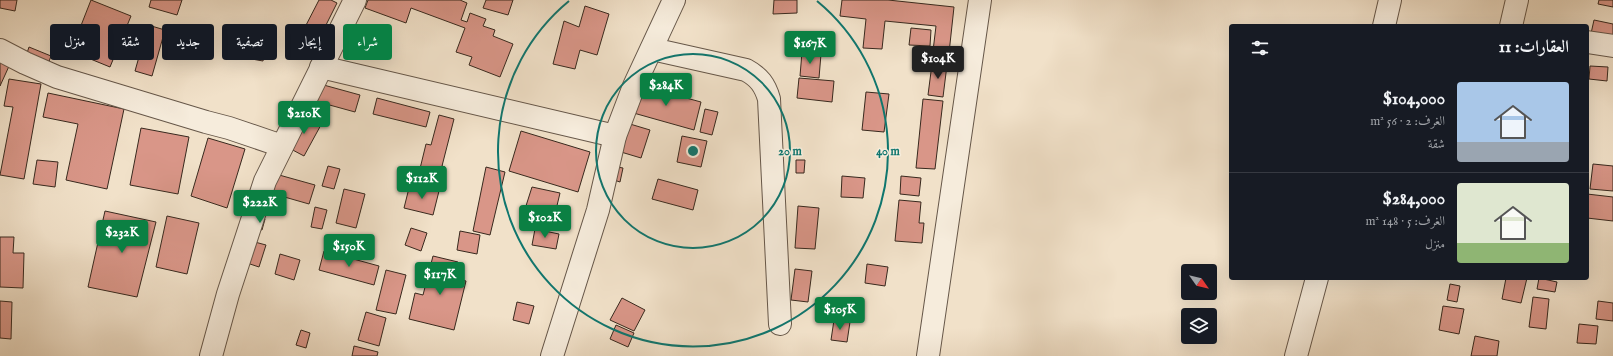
<!DOCTYPE html>
<html lang="ar">
<head>
<meta charset="utf-8">
<style>
	:root { --surface:#171b24; --page:#242831; --text:#f1f3f6; --muted:#9ea1a6; --line:#363941; --accent:#0b8043 }
	body { margin:0; font-family:"IM FELL English",Amiri,serif; background:var(--page); color:var(--text); direction:rtl; height:100vh; display:flex; flex-direction:column; font-size:15px; white-space:nowrap }
	* { box-sizing:border-box; margin:0 }
	p { font-size:13px; color:var(--muted) }
	.icon { flex:none; width:22px; height:22px; fill:none; stroke:currentColor; stroke-width:2; stroke-linecap:round; stroke-linejoin:round }
	.map { position:relative; flex:1; overflow:hidden; direction:ltr }
	.side { position:absolute; left:1229px; top:24px; width:360px; height:256px; display:flex; flex-direction:column; background:var(--surface); border-radius:4px; box-shadow:0 4px 16px #0002; direction:rtl }
	.side>* { flex:none }
	.guide { position:absolute; left:12px; top:24px; width:380px; height:36px; direction:rtl; display:flex; gap:8px }
	.needle { width:26px; rotate:124deg }
	.tools { position:absolute; left:1181px; top:264px; display:grid; gap:8px }
	.tools a { display:grid; place-items:center; width:36px; height:36px; border-radius:4px; background:var(--surface); box-shadow:0 4px 16px #0002; font-size:20px }
	.price { position:absolute; translate:-50% -34px; padding:0 9px; border-radius:4px; background:var(--accent); color:#fff; font-size:13px; line-height:26px; filter:drop-shadow(0 1px 2px #0008) }
	.price::after { content:''; position:absolute; left:50%; top:24px; width:12px; height:9px; margin-left:-6px; background:inherit; clip-path:polygon(0 0,100% 0,50% 100%) }
	.price.selected { background:#222; color:#fff }
	ul { padding:0; list-style:none }
	li { display:flex; align-items:center; gap:12px; height:100px; padding:0 20px }
	li+li { border-top:1px solid var(--line) }
	li span { display:grid; place-items:center; flex:none; width:112px; height:80px; border-radius:4px; color:#555 }
	li>.icon { margin-inline-start:auto }
	span .icon { width:48px; height:48px; fill:#fffc; stroke-width:1 }
	li b { font-size:17px }
	h2 { display:flex; justify-content:space-between; align-items:center; height:48px; padding:0 20px; font-size:17px }
	.pill { padding:0 14px; border-radius:4px; background:var(--surface); box-shadow:0 4px 16px #0002; font-size:14px; line-height:36px }
	.pill.selected { background:var(--accent); color:#fff }
	.map>svg:first-child { display:block }
</style>
</head>
<body>
<div class="map">
<svg width="1613" height="356" viewBox="0 0 1613 356">
	<rect width="100%" height="100%" fill="#f1e1c9"/>
	<filter id="stains"><feTurbulence type="fractalNoise" baseFrequency=".005" numOctaves="4"/><feColorMatrix values="0 0 0 0 .2 0 0 0 0 .09 0 0 0 0 .02 0 0 0 .5 -.17"/></filter>
	<radialGradient id="worn" r=".72"><stop offset=".6" stop-color="#630" stop-opacity="0"/><stop offset="1" stop-color="#630" stop-opacity=".3"/></radialGradient>
	<!-- building -->
	<g fill="#d99688" stroke="#38291e">
		<path d="M0 0H17L15 11 0 8Z"/>
		<path d="M91 0 131 16 110 67 71 51Z"/>
		<path d="M151 0H182L177 15 149 7Z"/>
		<path d="M319 0H331L337 3 319 39 303 31Z"/>
		<path d="M368 0H460L467 3 461 20 467 22 470 13 486 19 483 26 495 30 493 36 513 44 500 77 469 65 472 57 456 52 465 28 411 8 406 23 365 8Z"/>
		<path d="M486 0H513L508 15 483 8Z"/>
		<path d="M774 0H797V13L773 14Z"/>
		<path d="M842 0H888L954 7 949 53 933 51 936 26 885 21 882 49 863 48 866 19 840 16Z"/>
		<path d="M1599 0H1613V7L1598 4Z"/>
		<path d="M585 6 609 14 597 55 580 50 575 69 553 64 564 21 579 27Z"/>
		<path d="M1594 20 1613 24V36L1590 38Z"/>
		<path d="M148 25 165 30 152 76 135 71Z"/>
		<path d="M911 28 931 30 930 46 909 45Z"/>
		<path d="M250 38 267 42 263 61 246 58Z"/>
		<path d="M29 47 51 56 47 67 25 59Z"/>
		<path d="M802 52 821 54 819 78 800 76Z"/>
		<path d="M0 60 10 64 0 86Z"/>
		<path d="M932 64 947 65 943 97 928 95Z"/>
		<path d="M1590 66 1608 67 1607 81 1589 79Z"/>
		<path d="M799 78 834 81 832 102 797 98Z"/>
		<path d="M9 79 41 84 24 179 0 175 13 107 4 106Z"/>
		<path d="M320 84 360 95 355 112 315 101Z"/>
		<path d="M638 85 701 102 694 130 630 112Z"/>
		<path d="M866 92 889 94 884 132 862 130Z"/>
		<path d="M48 93 124 109 107 189 66 180 78 124 43 117Z"/>
		<path d="M377 98 430 112 426 127 373 114Z"/>
		<path d="M923 99 943 101 935 169 916 168Z"/>
		<path d="M705 109 718 112 712 135 700 132Z"/>
		<path d="M304 114 322 123 304 156 287 147Z"/>
		<path d="M439 115 454 119 442 166 445 167 440 187 417 181 426 144 431 145Z"/>
		<path d="M630 124 650 130 641 158 621 152Z"/>
		<path d="M141 128 189 137 178 194 130 185Z"/>
		<path d="M521 131 590 152 578 192 509 171Z"/>
		<path d="M682 136 707 141 701 167 677 162Z"/>
		<path d="M208 138 245 149 227 208 191 196Z"/>
		<path d="M37 160 58 162 55 187 33 184Z"/>
		<path d="M796 160H805L804 173H796Z"/>
		<path d="M1593 164 1613 166V191L1590 189Z"/>
		<path d="M328 166 340 169 334 189 322 186Z"/>
		<path d="M486 167 505 172 490 235 473 231Z"/>
		<path d="M617 167 623 168 620 182 614 180Z"/>
		<path d="M272 173 315 185 309 204 267 192Z"/>
		<path d="M842 176 865 178 863 198 841 197Z"/>
		<path d="M901 176 921 178 919 196 900 194Z"/>
		<path d="M658 179 698 190 693 210 652 199Z"/>
		<path d="M410 184 439 191 433 215 404 208Z"/>
		<path d="M532 187 560 193 555 214 525 209Z"/>
		<path d="M344 189 365 194 356 228 336 223Z"/>
		<path d="M1587 194 1613 197V221L1587 218Z"/>
		<path d="M899 200 921 202 919 223H924L922 243 895 241Z"/>
		<path d="M798 206 819 208 815 249 795 248Z"/>
		<path d="M315 207 327 210 322 229 311 227Z"/>
		<path d="M105 211 156 222 137 297 88 287Z"/>
		<path d="M167 216 199 223 187 274 156 267Z"/>
		<path d="M258 217 265 219 262 230 255 228Z"/>
		<path d="M411 228 427 233 421 251 405 245Z"/>
		<path d="M535 229 559 234 556 249 532 245Z"/>
		<path d="M460 231 480 235 477 254 457 250Z"/>
		<path d="M0 237H14L13 253H24L23 288 0 287Z"/>
		<path d="M251 241 266 245 259 267 244 262Z"/>
		<path d="M324 251 379 266 374 285 319 270Z"/>
		<path d="M280 254 300 260 294 280 275 274Z"/>
		<path d="M433 256 458 262 454 278 466 281 454 330 409 319 415 293 423 295Z"/>
		<path d="M867 264 888 267 885 286 865 283Z"/>
		<path d="M795 269 812 271 808 302 791 300Z"/>
		<path d="M386 270 406 275 396 314 376 310Z"/>
		<path d="M1506 278H1527L1521 303 1502 299Z"/>
		<path d="M1539 278 1557 282 1555 292 1537 289Z"/>
		<path d="M1450 284 1460 286 1457 302 1447 300Z"/>
		<path d="M1533 297 1549 299 1546 329 1529 327Z"/>
		<path d="M622 298 645 310 634 331 610 320Z"/>
		<path d="M0 301 12 302 11 339 0 338Z"/>
		<path d="M1598 301 1613 303V321L1596 319Z"/>
		<path d="M517 302 534 306 529 324 513 320Z"/>
		<path d="M1443 306 1464 309 1459 334 1439 330Z"/>
		<path d="M366 312 386 318 379 346 358 340Z"/>
		<path d="M834 320 850 322 847 342 831 340Z"/>
		<path d="M1579 324 1598 326 1596 344 1577 343Z"/>
		<path d="M616 325 634 333 628 347 610 339Z"/>
		<path d="M301 330 310 333 306 348 296 345Z"/>
		<path d="M1475 336 1499 341 1497 356H1471Z"/>
		<path d="M354 346 378 352 377 356H352Z"/>
	</g>
	<g fill="none" stroke-linecap="round" stroke-linejoin="round">
		<!-- street casing -->
		<g stroke="#665749" stroke-width="24">
			<g id="street">
				<path d="M1384 26 1390 0"/>
				<path d="M1511 26 1517 0"/>
				<path d="M1587 42 1613 46"/>
				<path d="M652 49 746 70C759 77 765 85 769 99L780 324"/>
				<path d="M0 50 25 63 57 77 206 122 229 128 282 146"/>
				<path d="M321 67 615 136"/>
				<path d="M211 356 228 294 265 181 355 0"/>
				<path d="M552 356 598 210 615 136 634 86 674 0"/>
				<path d="M928 356 980 0"/>
				<path d="M1296 356 1317 278"/>
			</g>
		</g>
		<!-- street -->
		<use href="#street" stroke="#f6ecdc" stroke-width="22"/>
	</g>
	<!-- distance rings -->
	<g fill="none" stroke="#0f766e" stroke-width="2">
		<circle cx="693" cy="151" r="97"/>
		<path d="M817 1A195 195 0 1 1 569 1"/>
	</g>
	<circle cx="693" cy="151" r="6" fill="#0f766e" stroke="#f6ecdc" stroke-width="2"/>
	<g font-size="12" text-anchor="middle" font-weight="bold" fill="#0f766e" stroke="#f6ecdc" stroke-width="3" stroke-linejoin="round" paint-order="stroke">
		<text x="790" y="155">20 m</text>
		<text x="888" y="155">40 m</text>
	</g>
	<rect width="100%" height="100%" filter="url(#stains)"/>
	<rect width="100%" height="100%" fill="url(#worn)"/>
</svg>
<div class="tools">
<a><svg class="needle" viewBox="-14 -14 28 28"><path d="M0-13l5 13h-10z" fill="#e53935"/><path d="M0 13l5-13h-10z" fill="#9ea1a6"/></svg></a>
<a><svg class="icon" aria-label="layers" viewBox="0 0 24 24"><path d="M12 4l9 5-9 5-9-5zM3 14l9 5 9-5"/></svg></a>
</div>
<b class="price" style="left:810px;top:65px">$167K</b>
<b class="price selected" style="left:938px;top:80px">$104K</b>
<b class="price" style="left:666px;top:107px">$284K</b>
<b class="price" style="left:304px;top:135px">$210K</b>
<b class="price" style="left:422px;top:200px">$112K</b>
<b class="price" style="left:260px;top:224px">$222K</b>
<b class="price" style="left:545px;top:239px">$102K</b>
<b class="price" style="left:122px;top:254px">$232K</b>
<b class="price" style="left:349px;top:268px">$150K</b>
<b class="price" style="left:440px;top:296px">$117K</b>
<b class="price" style="left:840px;top:331px">$105K</b>
<div class="guide">
<a class="pill selected">شراء</a>
<a class="pill">إيجار</a>
<a class="pill">تصفية</a>
<a class="pill">جديد</a>
<a class="pill">شقة</a>
<a class="pill">منزل</a>
</div>
<section class="side">
<h2>العقارات: 11<svg class="icon" aria-label="filters" viewBox="0 0 24 24"><path d="M4 7h16M4 17h16"/><circle cx="9" cy="7" r="2"/><circle cx="15" cy="17" r="2"/></svg></h2>
<ul>
<li><span style="background:linear-gradient(#a9c7e8 75%,#9aa5b1 0)"><svg class="icon" aria-label="home" viewBox="0 0 24 24"><path d="M3 11l9-7 9 7M6 9v11h12V9"/></svg></span><div><b>$104,000</b><p>الغرف: 2 · 56 m²</p><p>شقة</p></div></li>
<li><span style="background:linear-gradient(#dfe7d0 75%,#8fb573 0)"><svg class="icon" aria-label="home" viewBox="0 0 24 24"><path d="M3 11l9-7 9 7M6 9v11h12V9"/></svg></span><div><b>$284,000</b><p>الغرف: 5 · 148 m²</p><p>منزل</p></div></li>
</ul>
</section>
</div>
</body>
</html>
